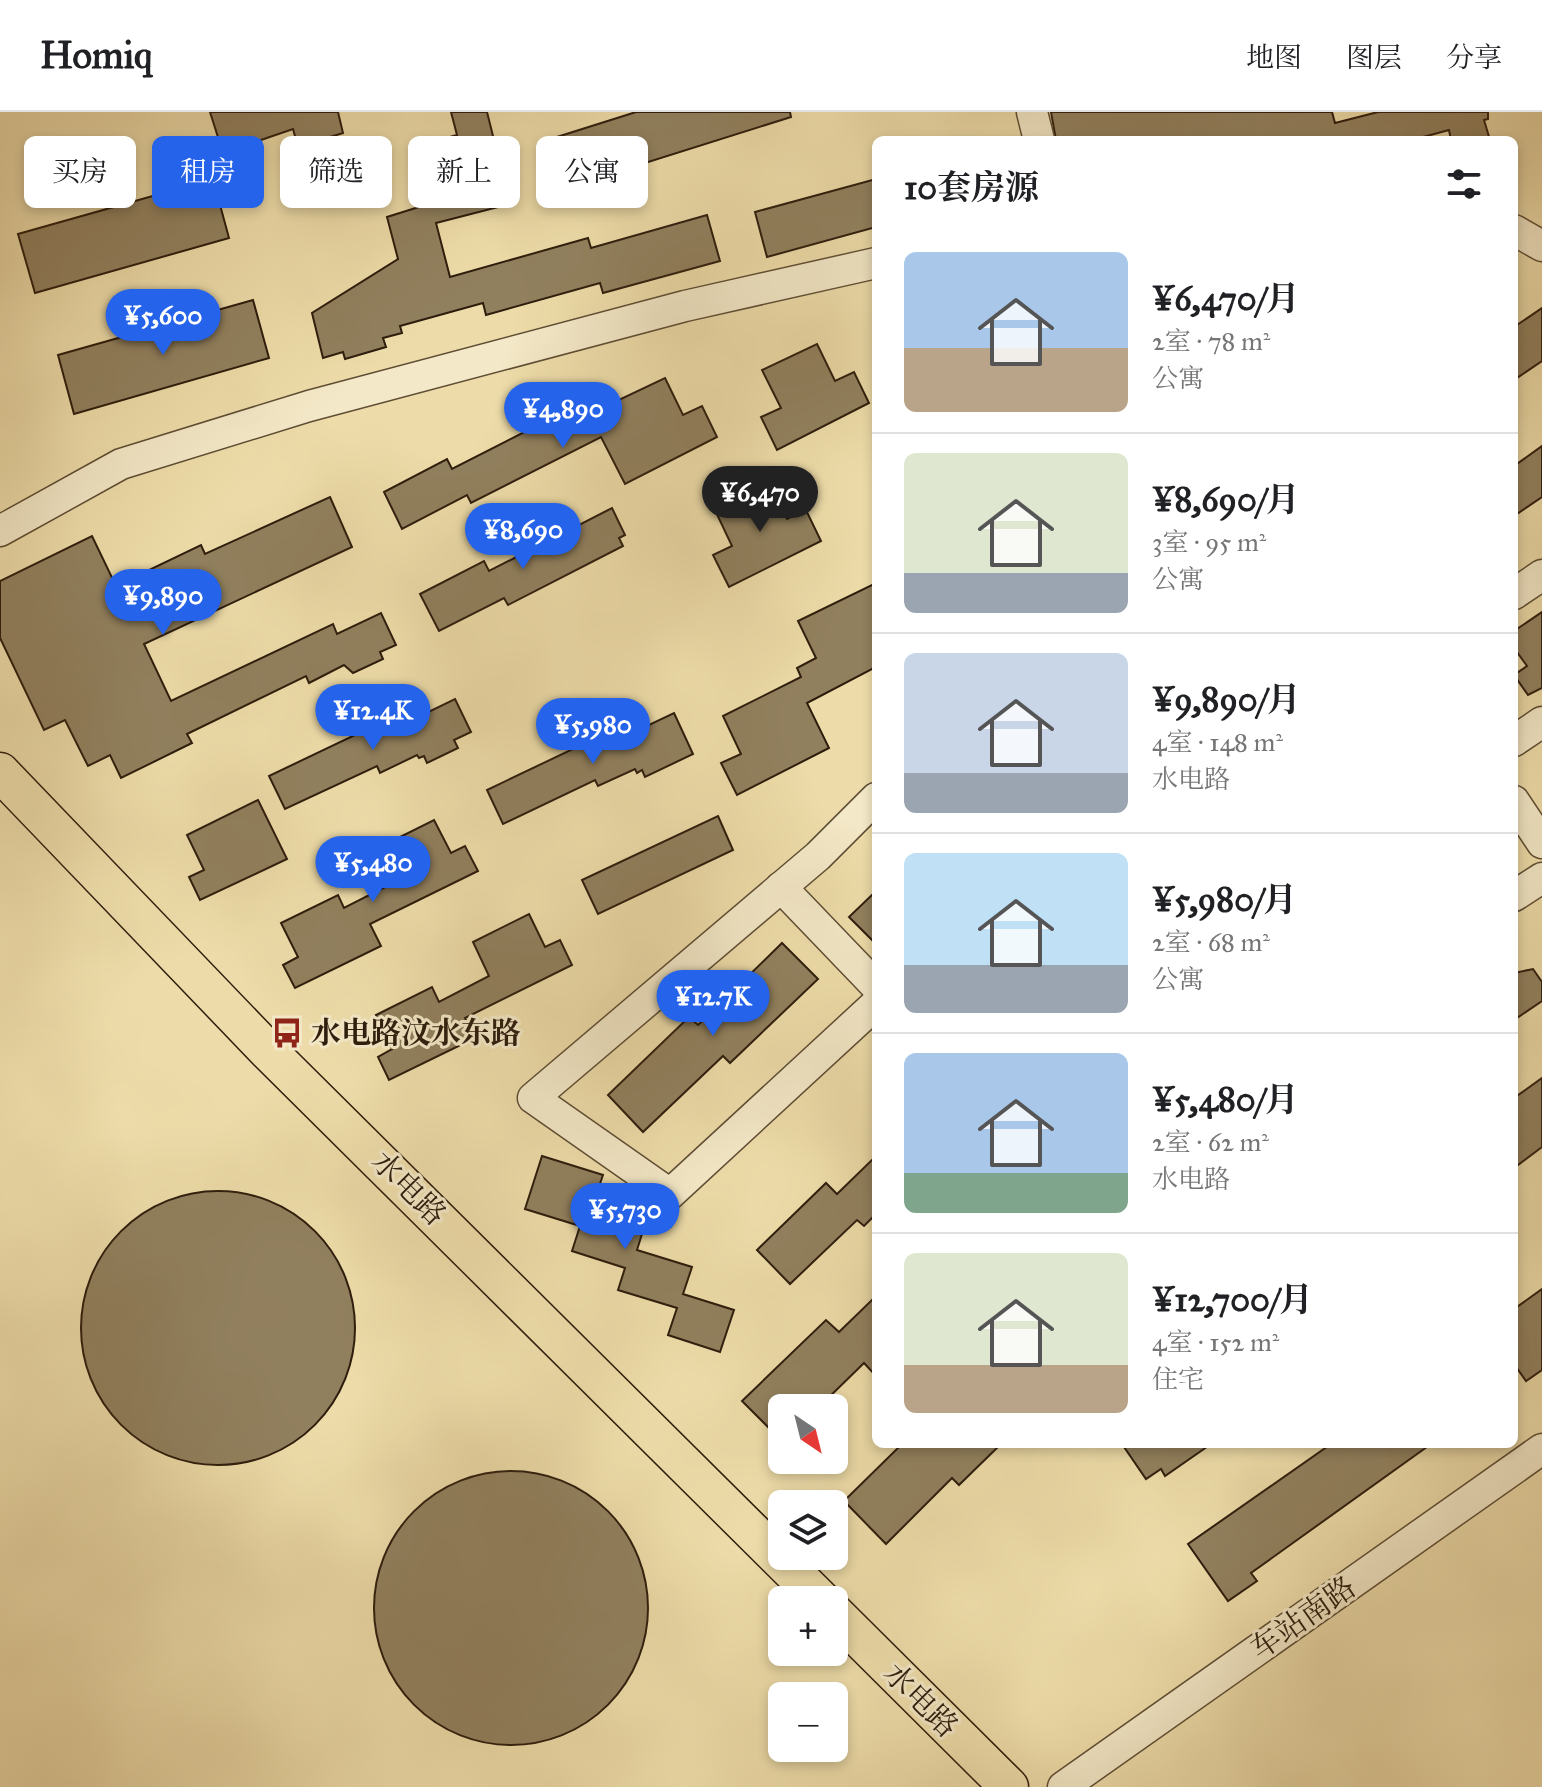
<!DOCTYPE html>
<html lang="zh">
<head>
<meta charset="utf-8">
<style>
	:root { --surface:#fff; --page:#f2f2f2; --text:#202124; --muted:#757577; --line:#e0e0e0; --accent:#2563eb }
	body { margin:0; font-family:"IM FELL Great Primer","Noto Serif SC",serif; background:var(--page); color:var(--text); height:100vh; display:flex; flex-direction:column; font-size:30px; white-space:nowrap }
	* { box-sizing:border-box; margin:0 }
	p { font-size:26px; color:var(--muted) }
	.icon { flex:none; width:44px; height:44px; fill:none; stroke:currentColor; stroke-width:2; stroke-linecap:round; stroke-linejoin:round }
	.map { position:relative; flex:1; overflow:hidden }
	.drawer { position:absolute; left:872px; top:24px; width:646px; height:1312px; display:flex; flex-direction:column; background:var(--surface); border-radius:12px; box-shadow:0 4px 12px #0003 }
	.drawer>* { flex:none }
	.top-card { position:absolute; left:24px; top:24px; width:728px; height:72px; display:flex; gap:16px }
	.needle { width:52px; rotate:145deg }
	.controls { position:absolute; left:768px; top:1282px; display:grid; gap:16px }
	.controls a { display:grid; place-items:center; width:80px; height:80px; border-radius:12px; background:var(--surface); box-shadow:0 4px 12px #0003; font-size:40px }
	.price { position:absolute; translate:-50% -68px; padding:0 18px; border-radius:28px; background:var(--accent); color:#fff; font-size:26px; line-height:52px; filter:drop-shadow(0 2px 4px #0008) }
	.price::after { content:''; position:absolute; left:50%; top:48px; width:24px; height:18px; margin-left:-12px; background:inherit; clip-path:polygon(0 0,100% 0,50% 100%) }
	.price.current { background:#222; color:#fff }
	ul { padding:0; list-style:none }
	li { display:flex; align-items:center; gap:24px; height:200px; padding:0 32px }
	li+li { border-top:2px solid var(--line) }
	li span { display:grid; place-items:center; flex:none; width:224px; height:160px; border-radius:12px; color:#555 }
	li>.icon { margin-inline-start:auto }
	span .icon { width:96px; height:96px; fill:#fffc; stroke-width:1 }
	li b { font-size:34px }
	h2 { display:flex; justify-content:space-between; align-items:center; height:96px; padding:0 32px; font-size:34px }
	.pill { padding:0 28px; border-radius:12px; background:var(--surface); box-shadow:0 4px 12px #0003; font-size:28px; line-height:72px }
	.pill.current { background:var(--accent); color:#fff }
	header { display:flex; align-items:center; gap:48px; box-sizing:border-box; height:112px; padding:0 40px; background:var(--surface); border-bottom:2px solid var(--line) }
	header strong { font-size:38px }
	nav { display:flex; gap:44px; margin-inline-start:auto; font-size:28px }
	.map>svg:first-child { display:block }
</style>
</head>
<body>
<header>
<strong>Homiq</strong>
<nav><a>地图</a><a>图层</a><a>分享</a></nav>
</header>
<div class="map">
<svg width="1542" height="1675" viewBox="0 0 1542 1675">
	<rect width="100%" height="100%" fill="#eddca9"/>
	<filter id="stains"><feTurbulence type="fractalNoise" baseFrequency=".0025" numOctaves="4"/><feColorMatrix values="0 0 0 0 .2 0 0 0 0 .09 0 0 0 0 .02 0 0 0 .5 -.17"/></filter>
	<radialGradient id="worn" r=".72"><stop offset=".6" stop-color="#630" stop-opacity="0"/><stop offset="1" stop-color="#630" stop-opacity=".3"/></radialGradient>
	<!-- building -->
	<g fill="#91805e" stroke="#2e1d0d" stroke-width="2">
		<path d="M210 0H338L343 21 298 35 293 17 223 41Z"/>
		<path d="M451 0H487L510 92 436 111 450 165 588 126 591 136 707 103 720 149 603 181 600 171 486 203 483 191 400 214 402 221 383 226 386 235 345 247 343 240 323 246 312 201 398 147 387 105 454 84 439 28 457 23Z"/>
		<path d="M636 0H790L791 5 572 74 557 25Z"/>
		<path d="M1051 0H1332L1335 11 1378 0H1488V7L1484 8 1490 28H1451L1449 18 1412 28H1056Z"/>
		<path d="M213 67 229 126 35 181 18 122Z"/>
		<path d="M876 67V115L767 145 755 100Z"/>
		<path d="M253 188 269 246 74 302 58 243Z"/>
		<path d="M1542 196V249L1514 268V215Z"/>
		<path d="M817 232 835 269 854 260 869 291 777 338 761 305 781 296 762 258Z"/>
		<path d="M665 266 683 303 702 294 717 325 625 372 601 325 471 391 467 383 402 417 384 380 447 347 452 357 575 294 581 306Z"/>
		<path d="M1542 334V385L1514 404V354Z"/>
		<path d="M769 369 787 407 806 398 821 429 729 475 713 443 732 434 714 396Z"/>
		<path d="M330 385 352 435 144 532 171 589 333 512 337 522 381 501 396 533 380 540 383 547 353 561 344 553 309 571 306 564 187 622 192 631 121 666 110 643 88 654 65 608 44 618 0 526V469L92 424 116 474 201 433 205 442Z"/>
		<path d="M612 396 625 423 619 426 623 434 508 493 504 486 439 519 420 482 484 449 489 459Z"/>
		<path d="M876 471V555L807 591 829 636 737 683 721 651 741 642 723 604 801 565 797 556 816 546 798 509Z"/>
		<path d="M1542 500V576L1528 583 1514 563 1527 554 1514 536V519Z"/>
		<path d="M455 587 471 620 454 628 458 636 427 651 424 644 419 646 417 643 380 661 377 654 285 697 269 664 405 599 410 609Z"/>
		<path d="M674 601 693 642 645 665 642 658 637 661 635 657 598 674 595 668 503 712 487 678 623 613 628 623Z"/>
		<path d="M258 688 287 747 200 788 189 765 204 758 187 723Z"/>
		<path d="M718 704 733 738 598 802 582 768Z"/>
		<path d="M434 708 451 741 465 734 478 759 370 812 381 834 295 876 283 853 298 845 281 811 338 783 344 796 395 770 378 736Z"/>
		<path d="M876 779V832L849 805Z"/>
		<path d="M529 802 545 835 560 828 572 853 465 906 475 926 389 968 378 945 392 937 376 903 432 875 439 890 489 864 473 830Z"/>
		<path d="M782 831 818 867 730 951 723 944 643 1020 608 983 689 905 698 913Z"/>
		<path d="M1533 857 1542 870V889L1514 908V861Z"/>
		<path d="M1542 966V1035L1514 1056V986Z"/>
		<path d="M542 1044 603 1063 593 1092 646 1109 637 1138 692 1155 683 1182 734 1198 720 1240 668 1223 677 1196 618 1178 625 1156 572 1139 580 1114 525 1097Z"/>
		<path d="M876 1044V1102L864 1114 857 1108 790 1172 757 1138 826 1071 837 1082Z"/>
		<circle cx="218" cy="1216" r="137"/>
		<path d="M1542 1177V1258L1526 1269 1514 1252V1197Z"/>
		<path d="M876 1184V1264L864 1251 818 1296H782V1329L742 1289 826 1208 839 1220Z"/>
		<path d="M902 1332H1001L959 1373 952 1366 886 1432 844 1389Z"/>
		<path d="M1122 1332H1211L1165 1364 1161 1357 1146 1367Z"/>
		<path d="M1331 1332H1431L1251 1461 1257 1469 1228 1489 1188 1432Z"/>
		<circle cx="511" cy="1496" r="137"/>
	</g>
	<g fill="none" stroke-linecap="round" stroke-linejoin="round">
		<!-- minor casing -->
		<g stroke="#5e4d34" stroke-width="33">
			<g id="minor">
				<path d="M1032 0 1039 28"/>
				<path d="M1514 118 1542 134"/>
				<path d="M0 419 121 352 309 294 685 194 876 151"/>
				<path d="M1514 482 1542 463"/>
				<path d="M1514 629 1542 610"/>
				<path d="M876 686 818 744 533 986 670 1082 876 892"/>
				<path d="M1514 689 1542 731"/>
				<path d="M781 775 876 874"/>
				<path d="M1514 784 1542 766"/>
				<path d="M1063 1675 1542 1337"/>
			</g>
		</g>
		<!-- major casing -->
		<g stroke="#2e1d0d" stroke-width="41">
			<g id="major">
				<path d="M0 660 268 939 821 1488"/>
				<path d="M834 1501 1009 1675"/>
			</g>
		</g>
		<!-- minor -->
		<use href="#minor" stroke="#f3e8c7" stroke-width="30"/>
		<!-- major -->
		<use href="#major" stroke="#eddca9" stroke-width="38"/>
	</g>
	<!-- icons -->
	<defs>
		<g id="bus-bare" transform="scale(2.4)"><path d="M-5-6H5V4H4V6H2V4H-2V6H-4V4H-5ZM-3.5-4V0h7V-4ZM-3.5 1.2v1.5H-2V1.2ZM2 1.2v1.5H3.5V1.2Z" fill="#8f2418" stroke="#f3e8c7" stroke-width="2.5" paint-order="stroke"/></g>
	</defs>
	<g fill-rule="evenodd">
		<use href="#bus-bare" x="287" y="921"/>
	</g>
	<g text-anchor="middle" stroke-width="6" stroke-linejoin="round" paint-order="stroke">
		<!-- poi labels -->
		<g font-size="30" font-weight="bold" fill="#2e1d0d" stroke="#f3e8c7" text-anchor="start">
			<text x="311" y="931">水电路汶水东路</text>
		</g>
		<!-- street labels -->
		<g font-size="30" fill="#2e1d0d" stroke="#f3e8c7">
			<text transform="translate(409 1076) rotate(45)" y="10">水电路</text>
			<text transform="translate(1303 1506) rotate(-35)" y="10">车站南路</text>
			<text transform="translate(921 1588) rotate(45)" y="10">水电路</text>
		</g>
	</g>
	<rect width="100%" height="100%" filter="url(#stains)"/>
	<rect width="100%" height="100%" fill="url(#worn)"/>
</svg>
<div class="controls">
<a><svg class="needle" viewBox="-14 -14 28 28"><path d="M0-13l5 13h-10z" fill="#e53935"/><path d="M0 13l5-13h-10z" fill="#757577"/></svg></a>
<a><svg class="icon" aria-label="layers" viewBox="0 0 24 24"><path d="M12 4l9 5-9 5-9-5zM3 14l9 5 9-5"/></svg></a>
<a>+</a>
<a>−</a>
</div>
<b class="price" style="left:163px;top:245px">¥5,600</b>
<b class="price" style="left:563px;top:338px">¥4,890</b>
<b class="price current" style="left:760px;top:422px">¥6,470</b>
<b class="price" style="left:523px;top:459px">¥8,690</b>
<b class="price" style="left:163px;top:525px">¥9,890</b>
<b class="price" style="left:373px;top:640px">¥12.4K</b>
<b class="price" style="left:593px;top:654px">¥5,980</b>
<b class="price" style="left:373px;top:792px">¥5,480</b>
<b class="price" style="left:713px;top:926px">¥12.7K</b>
<b class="price" style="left:625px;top:1139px">¥5,730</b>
<div class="top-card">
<a class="pill">买房</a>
<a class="pill current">租房</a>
<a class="pill">筛选</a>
<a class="pill">新上</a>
<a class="pill">公寓</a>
</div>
<section class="drawer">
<h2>10套房源<svg class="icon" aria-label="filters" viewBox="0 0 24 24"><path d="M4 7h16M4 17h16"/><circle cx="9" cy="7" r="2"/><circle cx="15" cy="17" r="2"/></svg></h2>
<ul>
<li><span style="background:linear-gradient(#a9c7e8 60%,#b9a48a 0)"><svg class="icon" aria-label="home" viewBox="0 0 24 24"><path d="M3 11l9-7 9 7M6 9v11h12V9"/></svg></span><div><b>¥6,470/月</b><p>2室 · 78 m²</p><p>公寓</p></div></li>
<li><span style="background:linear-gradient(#dfe7d0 75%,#9aa5b1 0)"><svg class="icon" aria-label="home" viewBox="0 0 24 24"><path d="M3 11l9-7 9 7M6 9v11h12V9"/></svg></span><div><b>¥8,690/月</b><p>3室 · 95 m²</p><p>公寓</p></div></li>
<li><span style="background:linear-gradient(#c9d6e8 75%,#9aa5b1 0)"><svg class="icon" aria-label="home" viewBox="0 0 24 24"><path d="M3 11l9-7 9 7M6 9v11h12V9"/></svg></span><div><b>¥9,890/月</b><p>4室 · 148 m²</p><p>水电路</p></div></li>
<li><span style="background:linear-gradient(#bfe0f5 70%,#9aa5b1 0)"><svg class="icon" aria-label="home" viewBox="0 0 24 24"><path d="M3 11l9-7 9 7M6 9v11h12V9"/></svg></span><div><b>¥5,980/月</b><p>2室 · 68 m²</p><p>公寓</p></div></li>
<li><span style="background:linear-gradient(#a9c7e8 75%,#7fa58c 0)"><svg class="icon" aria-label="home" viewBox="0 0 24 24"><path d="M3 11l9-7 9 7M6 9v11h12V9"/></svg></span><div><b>¥5,480/月</b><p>2室 · 62 m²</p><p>水电路</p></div></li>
<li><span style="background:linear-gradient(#dfe7d0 70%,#b9a48a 0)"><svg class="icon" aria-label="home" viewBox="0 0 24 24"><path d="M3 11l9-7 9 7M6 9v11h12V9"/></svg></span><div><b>¥12,700/月</b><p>4室 · 152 m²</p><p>住宅</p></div></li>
</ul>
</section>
</div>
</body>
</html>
